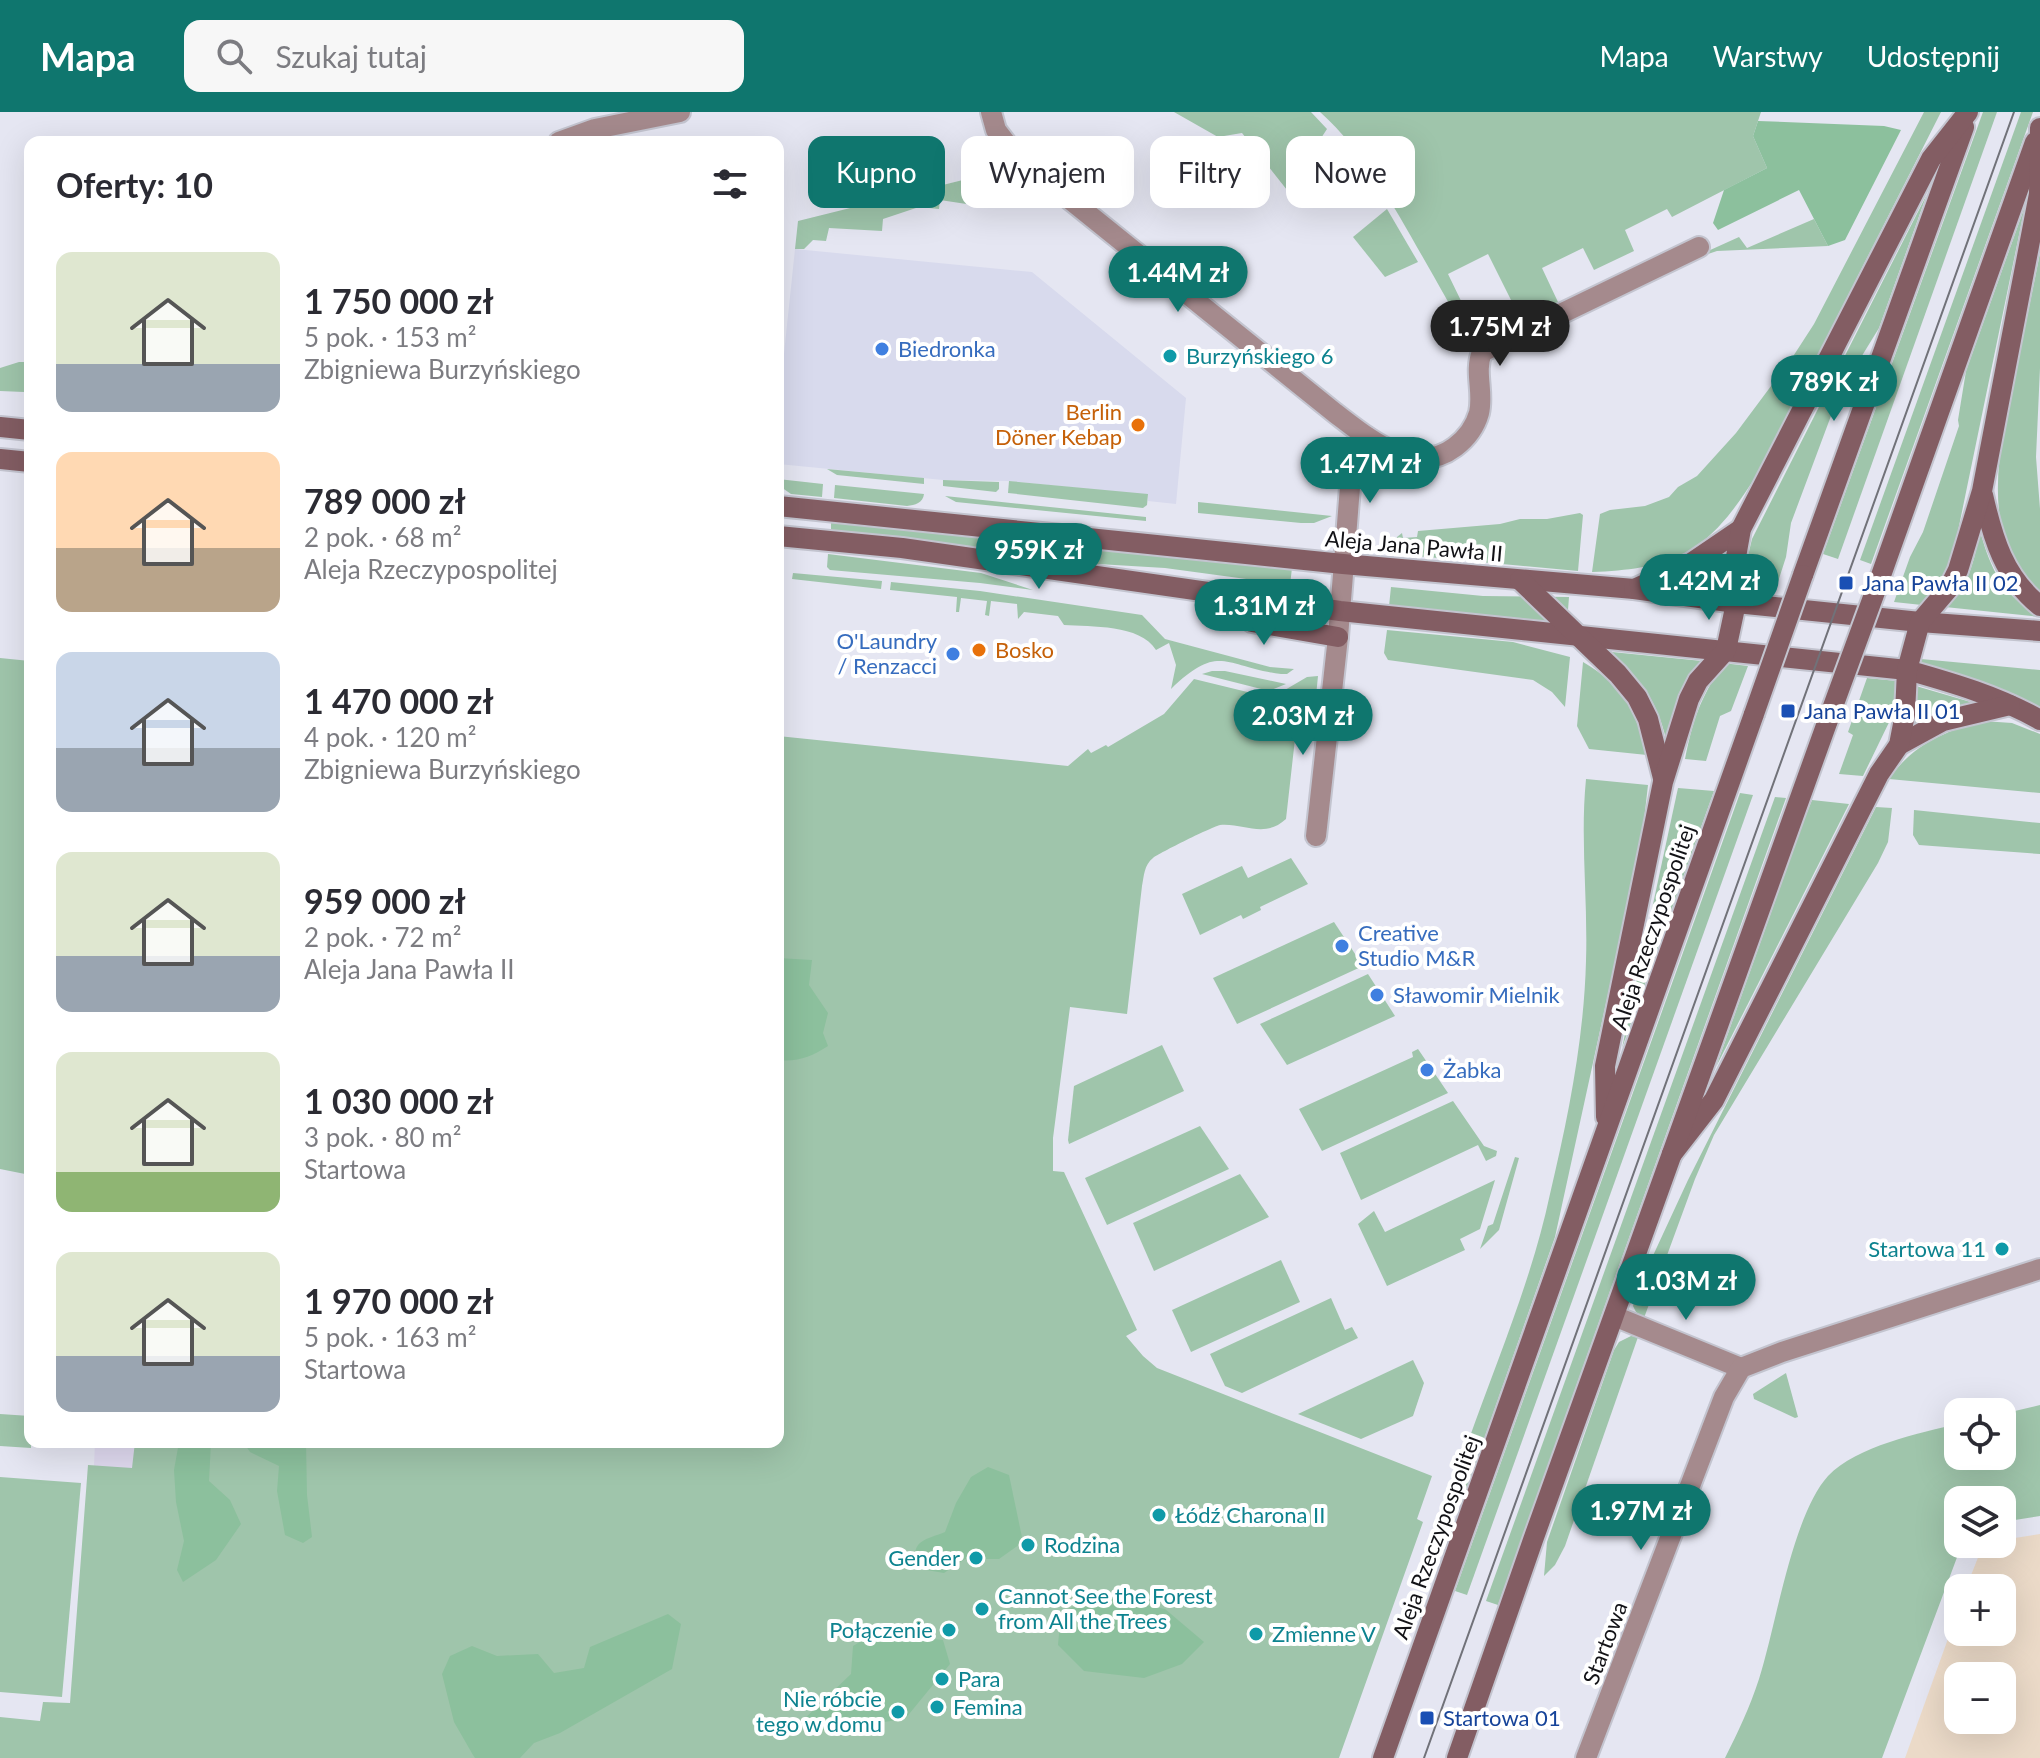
<!DOCTYPE html>
<html lang="pl">
<head>
<meta charset="utf-8">
<style>
	:root { --surface:#fff; --page:#f7f7f7; --text:#2b2b33; --muted:#7c7c81; --accent:#0f766e }
	body { margin:0; font-family:Lato,sans-serif; background:var(--page); color:var(--text); height:100vh; display:flex; flex-direction:column; font-size:30px; white-space:nowrap }
	* { box-sizing:border-box; margin:0 }
	p { font-size:26px; color:var(--muted) }
	.icon { flex:none; width:44px; height:44px; fill:none; stroke:currentColor; stroke-width:2; stroke-linecap:round; stroke-linejoin:round }
	.map { position:relative; flex:1; overflow:hidden }
	.panel { position:absolute; left:24px; top:24px; width:760px; height:1312px; display:flex; flex-direction:column; background:var(--surface); border-radius:16px; box-shadow:0 8px 32px #0002 }
	.panel>* { flex:none }
	.top-card { position:absolute; left:808px; top:24px; width:760px; height:72px; display:flex; gap:16px }
	.tools { position:absolute; left:1944px; top:1286px; display:grid; gap:16px }
	.tools a { display:grid; place-items:center; width:72px; height:72px; border-radius:16px; background:var(--surface); box-shadow:0 8px 32px #0002; font-size:40px }
	.price { position:absolute; translate:-50% -68px; padding:0 18px; border-radius:28px; background:var(--accent); color:#fff; font-size:26px; line-height:52px; filter:drop-shadow(0 2px 4px #0008) }
	.price::after { content:''; position:absolute; left:50%; top:48px; width:24px; height:18px; margin-left:-12px; background:inherit; clip-path:polygon(0 0,100% 0,50% 100%) }
	.price.current { background:#222; color:#fff }
	ul { padding:0; list-style:none }
	li { display:flex; align-items:center; gap:24px; height:200px; padding:0 32px }
	li span { display:grid; place-items:center; flex:none; width:224px; height:160px; border-radius:16px; color:#555 }
	li>.icon { margin-inline-start:auto }
	span .icon { width:96px; height:96px; fill:#fffc; stroke-width:1 }
	li b { font-size:34px }
	h2 { display:flex; justify-content:space-between; align-items:center; height:96px; padding:0 32px; font-size:34px }
	.pill { padding:0 28px; border-radius:16px; background:var(--surface); box-shadow:0 8px 32px #0002; font-size:28px; line-height:72px }
	.pill.current { background:var(--accent); color:#fff }
	header { display:flex; align-items:center; gap:48px; box-sizing:border-box; height:112px; padding:0 40px; background:var(--accent); color:#fff }
	header strong { font-size:38px }
	nav { display:flex; gap:44px; margin-inline-start:auto; font-size:28px }
	.search { width:560px; height:72px; background:var(--page); display:flex; align-items:center; gap:20px; box-sizing:border-box; padding:0 28px; border-radius:16px; color:var(--muted); font-size:30px }
	.map>svg:first-child { display:block }
</style>
</head>
<body>
<header>
<strong>Mapa</strong>
<div class="search"><svg class="icon" aria-label="search" viewBox="0 0 24 24"><circle cx="10" cy="10" r="6"/><path d="M15 15l6 6"/></svg>Szukaj tutaj</div>
<nav><a>Mapa</a><a>Warstwy</a><a>Udostępnij</a></nav>
</header>
<div class="map">
<svg width="2040" height="1646" viewBox="0 0 2040 1646">
	<rect width="100%" height="100%" fill="#e5e6f2"/>
	<!-- built -->
	<path fill="#d8daed" d="M795 137 1032 160 1186 286 1176 392 1148 389V383L1009 369 943 368 778 352V299Z"/>
	<!-- industrial -->
	<path fill="#dfd9ef" d="M95 1330H135L133 1357 94 1354Z"/>
	<!-- education -->
	<path fill="#ebdac8" fill-rule="evenodd" d="M2040 1422V1646H1905L1958 1499V1520H2002V1476H1966L1979 1443 1992 1432H2002V1428ZM1958 1564H2002V1608H1958Z"/>
	<!-- green -->
	<g fill="#9fc5ab">
		<path d="M1174 0H1311L1327 17 1287 78 1242 21 1218 25Z"/>
		<path d="M1320 0H1761L1753 24 1767 56 1672 105 1667 97 1625 118 1634 139 1594 158 1583 136 1542 156 1558 190 1521 208 1488 142 1448 162 1481 230 1474 236 1468 232C1458 205 1443 181 1429 156 1398 102 1367 42 1320 0Z"/>
		<path d="M1924 0H1941L1758 361C1711 436 1682 457 1592 460L1600 402 1610 398 1645 394 1669 385 1678 375 1697 364 1736 321 1792 246 1814 212Z"/>
		<path d="M1983 0H1997L1838 447 1823 442Z"/>
		<path d="M2021 0H2033L1871 452 1860 448Z"/>
		<path d="M987 62 1024 92 975 85 973 93 940 88 939 97 919 95 883 107 882 119 829 116 826 129 813 128 804 137H795L798 109Z"/>
		<path d="M1927 82 1879 216 1860 247 1853 245 1791 411 1786 445 1776 476 1748 473 1745 456 1752 427Z"/>
		<path d="M2025 94 1952 448 1931 484 1922 493 1894 490 1910 445 1923 420 1959 314 1958 308 1966 259Z"/>
		<path d="M1387 97 1418 150 1385 165 1353 125Z"/>
		<path d="M1814 107 1828 134 1717 139 1708 142V139L1739 125 1747 136Z"/>
		<path d="M2040 141V256L2036 345 2040 397V479C1975 425 2001 332 2015 261 2024 221 2032 181 2040 141Z"/>
		<path d="M19 250H26L24 280 0 279V256Z"/>
		<path d="M827 357 924 366V372L837 363Z"/>
		<path d="M778 367 823 372 822 385 791 382 778 373Z"/>
		<path d="M943 368 999 370V377L996 380 943 374Z"/>
		<path d="M1009 369 1148 382 1147 393 1143 396 1008 381Z"/>
		<path d="M835 373 924 382C923 391 915 393 907 394L834 386Z"/>
		<path d="M945 384 1146 405V409L956 390Z"/>
		<path d="M1198 390 1332 404 1314 411H1301L1198 401Z"/>
		<path d="M1580 401 1583 403 1578 459 1395 442 1397 425 1402 421 1403 426 1417 425 1418 419 1500 412 1520 407H1547Z"/>
		<path d="M831 410 1292 456 1290 473 1165 456 1098 452 831 418Z"/>
		<path d="M1980 419C1988 447 1997 472 2020 491 2027 497 2034 499 2040 505L1945 495C1968 480 1975 445 1980 419Z"/>
		<path d="M1725 440 1724 456 1727 474 1672 469 1702 458Z"/>
		<path d="M828 442 981 461 1033 478 980 471 830 458 827 455Z"/>
		<path d="M793 461 882 469 881 477 792 467Z"/>
		<path d="M891 470 980 479 1142 503 1165 527 1270 555 1294 557 1287 562H1281C1224 555 1220 530 1171 577L1176 553 1169 531 1156 538C1140 512 1091 515 1064 513L1058 504 1024 500 1018 507 1017 492 991 489 989 504 985 503 987 489 961 486 959 500H956L957 485 890 478Z"/>
		<path d="M1391 475 1483 484 1569 485 1567 511 1389 494Z"/>
		<path d="M1387 518 1513 530 1570 545 1565 595 1552 580 1533 568 1388 548 1384 541Z"/>
		<path d="M1602 539 1702 549 1683 575 1666 627C1657 588 1637 559 1602 539Z"/>
		<path d="M0 546 30 549V1063L0 1057Z"/>
		<path d="M1910 546 2040 558V598L1912 551Z"/>
		<path d="M1583 550C1624 574 1635 598 1647 643L1589 637 1577 614Z"/>
		<path d="M1723 551 1748 554 1731 599 1720 604 1706 649 1685 647C1694 603 1700 589 1723 551Z"/>
		<path d="M1212 559H1225L1286 572 1269 579 1202 562Z"/>
		<path d="M1318 564 1314 604 1296 618 1286 707C1264 727 1245 711 1220 713 1214 714 1159 741 1153 746 1144 753 1144 764 1142 774L1127 902 1070 895 1053 1026V1059L1064 1060 1137 1218 1126 1224 1143 1244 1157 1256 1432 1364 1417 1407 1423 1410 1339 1646H0V1605L40 1609 43 1590 70 1591 88 1353 132 1356 135 1330H778V624L1068 654 1088 637 1091 641 1106 633 1108 635 1164 602 1194 567 1276 587 1278 582 1307 565Z"/>
		<path d="M1867 566 1897 569 1895 598 1863 664 1839 662 1853 623 1848 620Z"/>
		<path d="M1916 574 1974 591 1944 597 1912 613 1917 594Z"/>
		<path d="M1983 609 2012 611 2040 622V681L1889 667C1912 633 1945 619 1983 609Z"/>
		<path d="M1586 667 1648 673 1642 726 1555 1125 1464 1384 1439 1427C1436 1392 1456 1362 1468 1330 1497 1248 1532 1167 1550 1082 1568 1006 1584 927 1586 849 1588 788 1580 728 1586 667Z"/>
		<path d="M1678 676 1714 679 1622 936Z"/>
		<path d="M1740 681 1753 683 1467 1483 1455 1479Z"/>
		<path d="M1775 685 1786 686 1498 1493 1486 1489Z"/>
		<path d="M1812 688 1849 692 1716 955 1804 708Z"/>
		<path d="M1876 695 1892 696 1888 730 1878 751 1714 1023 1695 1067 1644 1206 1636 1200 1633 1194 1638 1176 1688 1068Z"/>
		<path d="M1914 698 2040 711V742L1919 733 1913 723Z"/>
		<path d="M1291 746 1308 772 1260 795 1261 798 1243 807 1241 803 1200 823 1182 782 1242 754 1248 766Z"/>
		<path d="M1334 810 1363 854 1237 912 1213 866Z"/>
		<path d="M1368 862 1395 904 1287 953 1260 912Z"/>
		<path d="M1162 933 1184 979 1069 1032 1068 1028 1074 974Z"/>
		<path d="M1418 937 1448 981 1322 1039 1299 997 1413 945 1412 940Z"/>
		<path d="M1453 989 1484 1034 1497 1039 1496 1044 1486 1049 1478 1033 1361 1088 1340 1041Z"/>
		<path d="M1200 1014 1229 1057 1107 1113 1085 1066Z"/>
		<path d="M1515 1045 1519 1046 1499 1118 1480 1137 1488 1114 1493 1112Z"/>
		<path d="M1240 1062 1269 1105 1154 1159 1133 1111Z"/>
		<path d="M1495 1068 1480 1117 1460 1127 1465 1138 1387 1174 1358 1112 1374 1099 1385 1120Z"/>
		<path d="M1281 1148 1300 1190 1191 1240 1172 1198Z"/>
		<path d="M1331 1186 1345 1218 1352 1215 1358 1226 1242 1281 1225 1274 1210 1242Z"/>
		<path d="M1631 1224 1638 1225 1565 1434 1555 1453 1544 1464 1547 1430 1614 1238 1619 1230Z"/>
		<path d="M1413 1248 1424 1271 1413 1304 1361 1327 1298 1302Z"/>
		<path d="M1786 1261 1798 1305 1795 1306 1754 1287 1753 1282Z"/>
		<path d="M2040 1293V1404L2002 1410V1388H1958V1432H1962L1882 1646H1725C1738 1620 1750 1595 1759 1567 1776 1514 1792 1404 1828 1364 1857 1334 1919 1321 1958 1312V1344H2002V1302Z"/>
		<path d="M0 1302 30 1304 31 1336 0 1334Z"/>
		<path d="M0 1365 81 1371 62 1585 0 1580Z"/>
	</g>
	<!-- forest -->
	<g fill="#8cc09d">
		<path d="M1758 9 1884 14 1901 18 1845 128 1828 134 1799 78 1718 118 1713 111 1724 78 1767 56 1753 24Z"/>
		<path d="M778 846 812 848 809 873 828 901 823 921 828 934C811 945 798 950 778 948Z"/>
		<path d="M179 1330H211L209 1369 230 1388 241 1412 216 1448 183 1470 177 1458 184 1429 176 1390 174 1358Z"/>
		<path d="M243 1330H306L307 1383 312 1425 303 1431 285 1423 277 1379 279 1354 250 1340Z"/>
		<path d="M988 1355 1009 1363 1023 1430 999 1447H965L944 1461 915 1456C912 1428 922 1429 945 1420L956 1391 971 1365Z"/>
		<path d="M1101 1484 1165 1497 1204 1530 1182 1552 1144 1566 1084 1559 1058 1533 1061 1500Z"/>
		<path d="M668 1502 681 1512 672 1557 560 1621 534 1631 520 1646H475L473 1643 454 1610 442 1562 450 1544 472 1534 497 1544 538 1542 554 1561 584 1556 590 1535Z"/>
		<path d="M873 1522 943 1528 950 1552 905 1607 820 1619 798 1613 851 1562 853 1534Z"/>
	</g>
	<g fill="none" stroke-linecap="round" stroke-linejoin="round">
		<!-- street casing -->
		<g stroke="#c3c4cf" stroke-width="24">
			<g id="street">
				<path d="M991 0 996 18 1016 44 1335 301C1368 326 1414 366 1455 335 1467 326 1475 315 1479 301 1484 280 1474 260 1482 240L1699 135"/>
				<path d="M559 30 595 17 680 0"/>
				<path d="M1316 724 1338 525 1352 350 1367 325"/>
				<path d="M1614 1204 1741 1256"/>
				<path d="M1586 1646 1724 1285 1741 1256 1782 1240 2040 1157"/>
			</g>
		</g>
		<!-- secondary casing -->
		<g stroke="#c3c4cf" stroke-width="24">
			<g id="secondary">
				<path d="M0 315 30 318"/>
				<path d="M0 347 30 350"/>
				<path d="M1983 383C1993 427 2004 465 2040 494"/>
				<path d="M778 394 1343 452 1634 477 1736 491 1920 510 2040 519"/>
				<path d="M778 424 902 436 1340 499 1907 558C1953 571 1998 584 2040 608"/>
				<path d="M1803 463 1964 15"/>
				<path d="M1520 468 1618 562 1637 585 1648 607 1663 666"/>
				<path d="M1879 469 2035 30"/>
				<path d="M1634 477 1691 451 1741 417"/>
				<path d="M1218 485 1252 510 1338 525"/>
				<path d="M1899 633 1943 609 2010 593"/>
				<path d="M1606 1005 1605 954 1663 670 1689 587 1698 569 1726 538 1736 491 1734 456 1741 417 1931 47 1968 0"/>
				<path d="M1672 1042 1714 988 1879 662 1899 633 1905 602 1907 558 1920 510 1949 476 1958 458 1982 379 2039 82 2040 16"/>
				<path d="M1383 1646 1754 602"/>
				<path d="M1457 1646 1533 1428 1828 608"/>
			</g>
		</g>
		<!-- street -->
		<use href="#street" stroke="#a58a8d" stroke-width="20"/>
		<!-- secondary -->
		<use href="#secondary" stroke="#835d63" stroke-width="20"/>
		<!-- tram -->
		<path stroke="#717279" stroke-width="2" d="M1424 1646 2014 0"/>
		<!-- secondary-bridge casing -->
		<g stroke="#c3c4cf" stroke-width="24" stroke-linecap="butt">
			<g id="secondary-bridge">
				<path d="M1754 602 1803 463"/>
				<path d="M1828 608 1879 469"/>
			</g>
		</g>
		<!-- secondary-bridge -->
		<use href="#secondary-bridge" stroke="#835d63" stroke-width="20"/>
	</g>
	<!-- markers -->
	<g fill="#3f7fe0" stroke="#fff" stroke-width="3">
		<circle cx="882" cy="237" r="8"/>
		<circle cx="953" cy="542" r="8"/>
		<circle cx="1342" cy="834" r="8"/>
		<circle cx="1377" cy="883" r="8"/>
		<circle cx="1427" cy="958" r="8"/>
	</g>
	<g fill="#0f9aa8" stroke="#fff" stroke-width="3">
		<circle cx="1170" cy="244" r="8"/>
		<circle cx="2002" cy="1137" r="8"/>
		<circle cx="1159" cy="1403" r="8"/>
		<circle cx="1028" cy="1433" r="8"/>
		<circle cx="976" cy="1446" r="8"/>
		<circle cx="982" cy="1497" r="8"/>
		<circle cx="949" cy="1518" r="8"/>
		<circle cx="1256" cy="1522" r="8"/>
		<circle cx="942" cy="1567" r="8"/>
		<circle cx="937" cy="1595" r="8"/>
		<circle cx="898" cy="1600" r="8"/>
	</g>
	<g fill="#e8710a" stroke="#fff" stroke-width="3">
		<circle cx="1138" cy="313" r="8"/>
		<circle cx="979" cy="538" r="8"/>
	</g>
	<g fill="#1a4fb4" stroke="#fff" stroke-width="3">
		<rect x="1838" y="463" width="16" height="16" rx="4"/>
		<rect x="1780" y="591" width="16" height="16" rx="4"/>
		<rect x="1419" y="1598" width="16" height="16" rx="4"/>
	</g>
	<g text-anchor="middle" stroke-width="8" stroke-linejoin="round" paint-order="stroke">
		<!-- shop labels -->
		<g font-size="22" fill="#366cbe" stroke="#fff" text-anchor="start">
			<text x="898" y="245">Biedronka</text>
			<text x="937" y="537" text-anchor="end">O'Laundry<tspan x="937" dy="25">/ Renzacci</tspan></text>
			<text x="1358" y="829">Creative<tspan x="1358" dy="25">Studio M&amp;R</tspan></text>
			<text x="1393" y="891">Sławomir Mielnik</text>
			<text x="1443" y="966">Żabka</text>
		</g>
		<!-- culture labels -->
		<g font-size="22" fill="#0d838f" stroke="#fff" text-anchor="start">
			<text x="1186" y="252">Burzyńskiego 6</text>
			<text x="1986" y="1145" text-anchor="end">Startowa 11</text>
			<text x="1175" y="1411">Łódź Charona II</text>
			<text x="1044" y="1441">Rodzina</text>
			<text x="960" y="1454" text-anchor="end">Gender</text>
			<text x="998" y="1492">Cannot See the Forest<tspan x="998" dy="25">from All the Trees</tspan></text>
			<text x="933" y="1526" text-anchor="end">Połączenie</text>
			<text x="1272" y="1530">Zmienne V</text>
			<text x="958" y="1575">Para</text>
			<text x="882" y="1595" text-anchor="end">Nie róbcie<tspan x="882" dy="25">tego w domu</tspan></text>
			<text x="953" y="1603">Femina</text>
		</g>
		<!-- food labels -->
		<g font-size="22" fill="#c56008" stroke="#fff" text-anchor="end">
			<text x="1122" y="308">Berlin<tspan x="1122" dy="25">Döner Kebap</tspan></text>
			<text x="995" y="546" text-anchor="start">Bosko</text>
		</g>
		<!-- street labels -->
		<g font-size="22" fill="#121216" stroke="#fff">
			<text transform="translate(1414 434) rotate(5)" y="8">Aleja Jana Pawła II</text>
			<text transform="translate(1653 815) rotate(-71)" y="8">Aleja Rzeczypospolitej</text>
			<text transform="translate(1436 1425) rotate(-70)" y="8">Aleja Rzeczypospolitej</text>
			<text transform="translate(1605 1531) rotate(-69)" y="8">Startowa</text>
		</g>
		<!-- transit labels -->
		<g font-size="22" fill="#164399" stroke="#fff" text-anchor="start">
			<text x="1862" y="479">Jana Pawła II 02</text>
			<text x="1804" y="607">Jana Pawła II 01</text>
			<text x="1443" y="1614">Startowa 01</text>
		</g>
	</g>
</svg>
<div class="tools">
<a><svg class="icon" aria-label="locate" viewBox="0 0 24 24"><circle cx="12" cy="12" r="6"/><path d="M12 2v4M12 18v4M2 12h4M18 12h4"/></svg></a>
<a><svg class="icon" aria-label="layers" viewBox="0 0 24 24"><path d="M12 4l9 5-9 5-9-5zM3 14l9 5 9-5"/></svg></a>
<a>+</a>
<a>−</a>
</div>
<b class="price" style="left:1178px;top:202px">1.44M zł</b>
<b class="price current" style="left:1500px;top:256px">1.75M zł</b>
<b class="price" style="left:1834px;top:311px">789K zł</b>
<b class="price" style="left:1370px;top:393px">1.47M zł</b>
<b class="price" style="left:1039px;top:479px">959K zł</b>
<b class="price" style="left:1709px;top:510px">1.42M zł</b>
<b class="price" style="left:1264px;top:535px">1.31M zł</b>
<b class="price" style="left:1303px;top:645px">2.03M zł</b>
<b class="price" style="left:1686px;top:1210px">1.03M zł</b>
<b class="price" style="left:1641px;top:1440px">1.97M zł</b>
<div class="top-card">
<a class="pill current">Kupno</a>
<a class="pill">Wynajem</a>
<a class="pill">Filtry</a>
<a class="pill">Nowe</a>
</div>
<section class="panel">
<h2>Oferty: 10<svg class="icon" aria-label="filters" viewBox="0 0 24 24"><path d="M4 7h16M4 17h16"/><circle cx="9" cy="7" r="2"/><circle cx="15" cy="17" r="2"/></svg></h2>
<ul>
<li><span style="background:linear-gradient(#dfe7d0 70%,#9aa5b1 0)"><svg class="icon" aria-label="home" viewBox="0 0 24 24"><path d="M3 11l9-7 9 7M6 9v11h12V9"/></svg></span><div><b>1 750 000 zł</b><p>5 pok. · 153 m²</p><p>Zbigniewa Burzyńskiego</p></div></li>
<li><span style="background:linear-gradient(#ffd9b3 60%,#b9a48a 0)"><svg class="icon" aria-label="home" viewBox="0 0 24 24"><path d="M3 11l9-7 9 7M6 9v11h12V9"/></svg></span><div><b>789 000 zł</b><p>2 pok. · 68 m²</p><p>Aleja Rzeczypospolitej</p></div></li>
<li><span style="background:linear-gradient(#c9d6e8 60%,#9aa5b1 0)"><svg class="icon" aria-label="home" viewBox="0 0 24 24"><path d="M3 11l9-7 9 7M6 9v11h12V9"/></svg></span><div><b>1 470 000 zł</b><p>4 pok. · 120 m²</p><p>Zbigniewa Burzyńskiego</p></div></li>
<li><span style="background:linear-gradient(#dfe7d0 65%,#9aa5b1 0)"><svg class="icon" aria-label="home" viewBox="0 0 24 24"><path d="M3 11l9-7 9 7M6 9v11h12V9"/></svg></span><div><b>959 000 zł</b><p>2 pok. · 72 m²</p><p>Aleja Jana Pawła II</p></div></li>
<li><span style="background:linear-gradient(#dfe7d0 75%,#8fb573 0)"><svg class="icon" aria-label="home" viewBox="0 0 24 24"><path d="M3 11l9-7 9 7M6 9v11h12V9"/></svg></span><div><b>1 030 000 zł</b><p>3 pok. · 80 m²</p><p>Startowa</p></div></li>
<li><span style="background:linear-gradient(#dfe7d0 65%,#9aa5b1 0)"><svg class="icon" aria-label="home" viewBox="0 0 24 24"><path d="M3 11l9-7 9 7M6 9v11h12V9"/></svg></span><div><b>1 970 000 zł</b><p>5 pok. · 163 m²</p><p>Startowa</p></div></li>
</ul>
</section>
</div>
</body>
</html>
